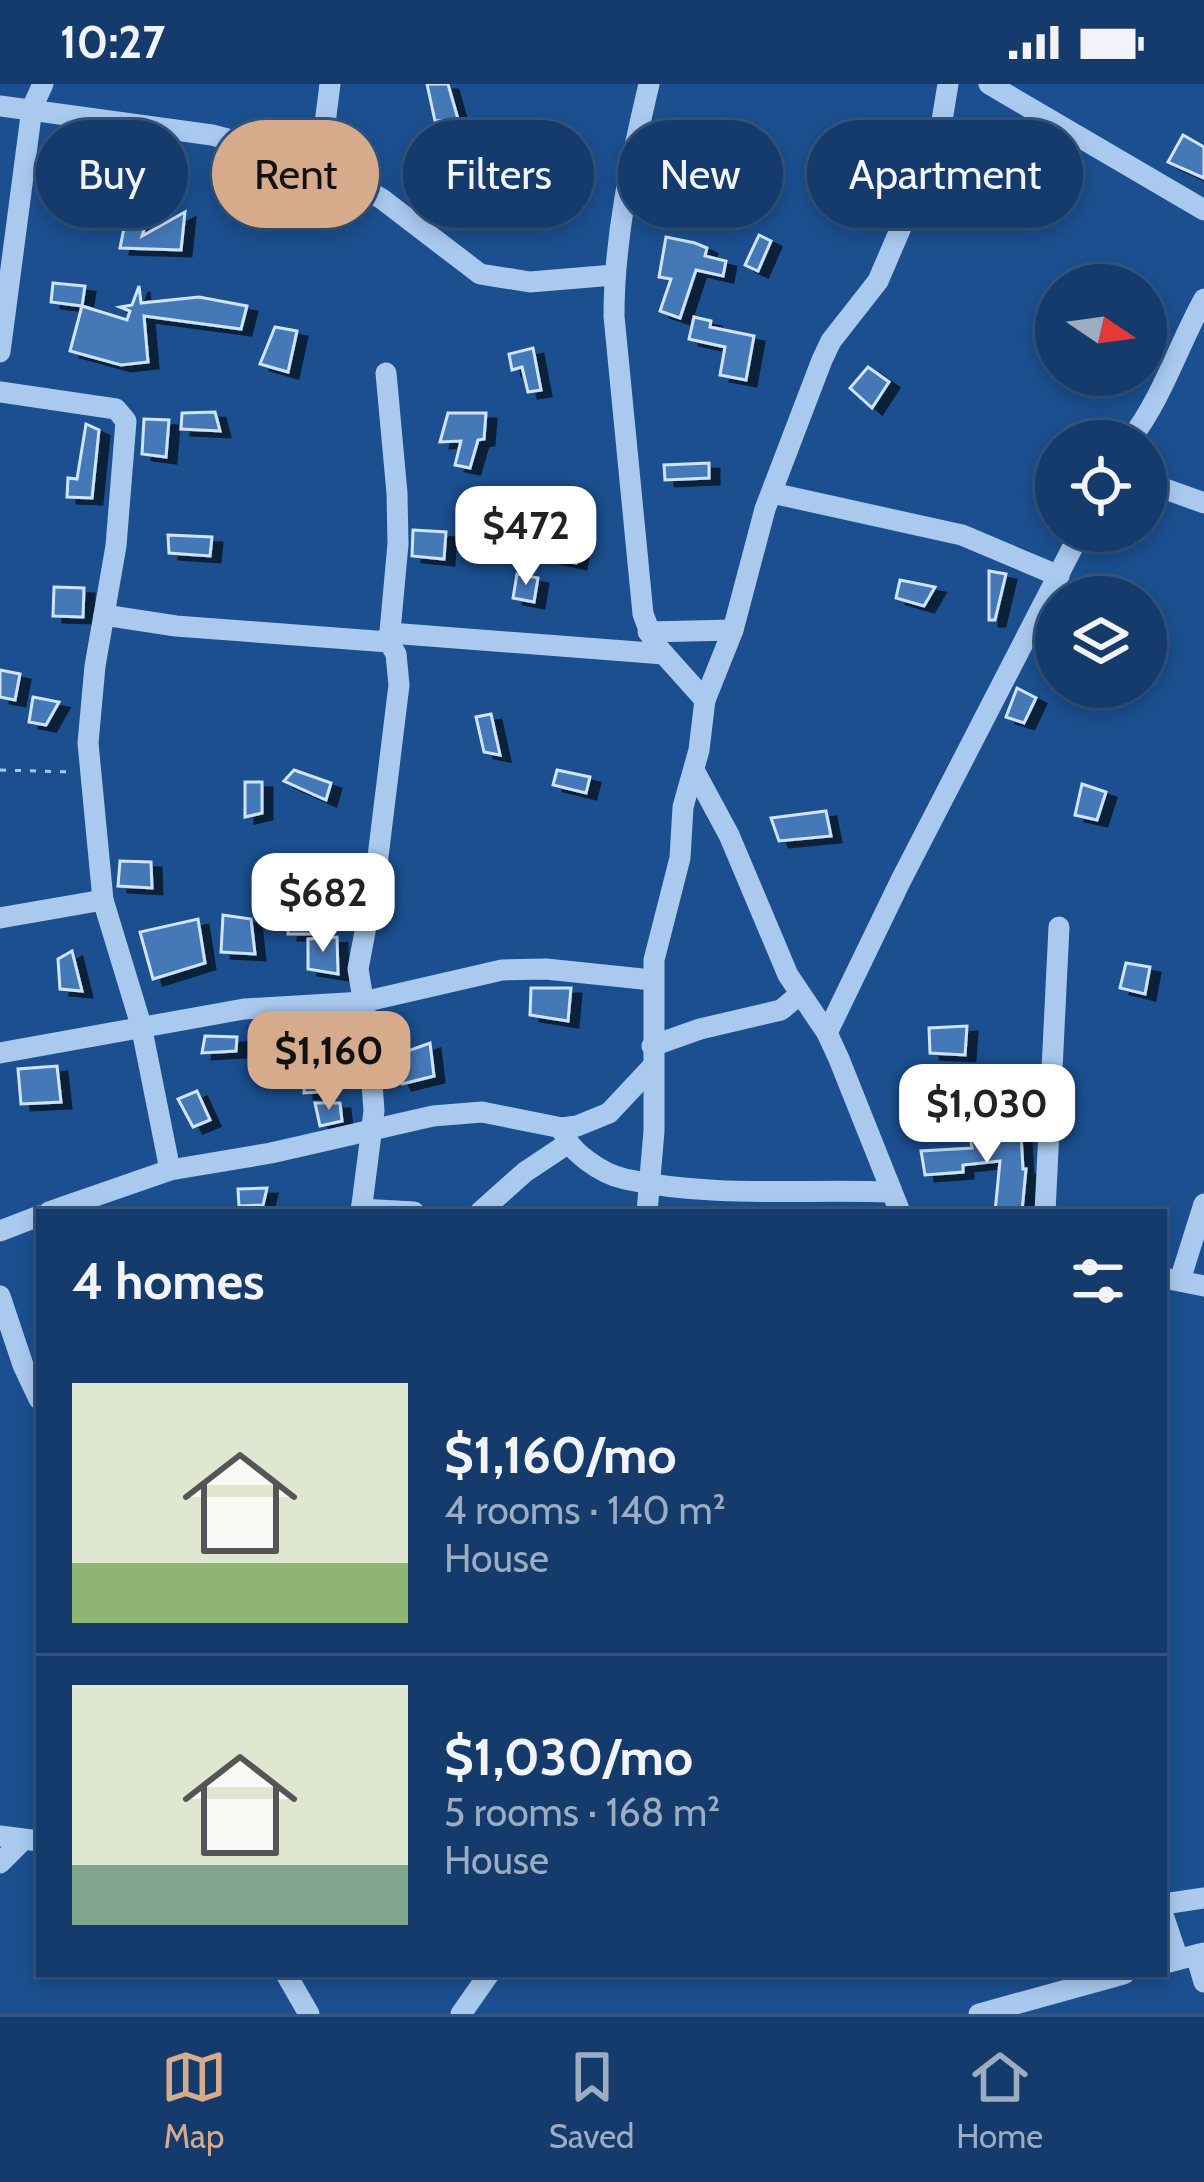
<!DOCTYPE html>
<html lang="en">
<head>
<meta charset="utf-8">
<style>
	:root { --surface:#143b6b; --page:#214673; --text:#f1f3f6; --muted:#9dadc1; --line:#33557e; --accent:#d6ab8b }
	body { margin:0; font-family:Cabin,sans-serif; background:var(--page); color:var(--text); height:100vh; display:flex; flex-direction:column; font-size:45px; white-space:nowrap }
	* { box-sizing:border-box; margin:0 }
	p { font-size:39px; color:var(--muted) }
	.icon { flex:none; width:66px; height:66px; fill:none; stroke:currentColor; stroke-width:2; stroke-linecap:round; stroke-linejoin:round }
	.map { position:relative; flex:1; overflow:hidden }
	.details { position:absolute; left:36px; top:1125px; width:1131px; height:768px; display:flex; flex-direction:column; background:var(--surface); border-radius:0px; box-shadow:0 6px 18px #0003,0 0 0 3px var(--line) }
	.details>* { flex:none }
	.banner { position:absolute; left:36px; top:36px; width:1134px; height:108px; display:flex; gap:24px }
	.needle { width:78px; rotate:103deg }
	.tools { position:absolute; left:1035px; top:180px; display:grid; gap:24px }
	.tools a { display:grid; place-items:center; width:132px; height:132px; border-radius:50%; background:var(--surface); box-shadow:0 6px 18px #0003,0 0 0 3px var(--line); font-size:60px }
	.price { position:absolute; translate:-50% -102px; padding:0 27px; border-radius:24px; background:#fff; color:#222; font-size:39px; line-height:78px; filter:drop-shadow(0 3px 6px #0008) }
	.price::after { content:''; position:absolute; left:50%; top:72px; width:36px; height:27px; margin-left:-18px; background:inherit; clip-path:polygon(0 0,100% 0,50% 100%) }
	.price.selected { background:var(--accent); color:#111 }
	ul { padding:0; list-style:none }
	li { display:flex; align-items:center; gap:36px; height:300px; padding:0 36px }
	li+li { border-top:3px solid var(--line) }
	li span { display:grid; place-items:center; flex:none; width:336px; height:240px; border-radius:0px; color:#555 }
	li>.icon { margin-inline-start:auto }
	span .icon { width:144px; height:144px; fill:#fffc; stroke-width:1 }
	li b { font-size:51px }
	h2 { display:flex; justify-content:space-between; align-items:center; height:144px; padding:0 36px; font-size:51px }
	.pill { padding:0 42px; border-radius:54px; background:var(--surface); box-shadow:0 6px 18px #0003,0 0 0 3px var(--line); font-size:42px; line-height:108px }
	.pill.selected { background:var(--accent); color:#111 }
	.status { display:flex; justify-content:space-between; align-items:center; height:84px; padding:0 60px; background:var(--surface); direction:ltr }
	.status svg { height:33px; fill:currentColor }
	.tabs { display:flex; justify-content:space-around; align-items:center; height:168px; border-top:3px solid var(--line); background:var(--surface); font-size:33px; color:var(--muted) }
	.tabs a { display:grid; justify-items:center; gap:6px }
	.tabs .selected { color:var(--accent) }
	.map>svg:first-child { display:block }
</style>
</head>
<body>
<div class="status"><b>10:27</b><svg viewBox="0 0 49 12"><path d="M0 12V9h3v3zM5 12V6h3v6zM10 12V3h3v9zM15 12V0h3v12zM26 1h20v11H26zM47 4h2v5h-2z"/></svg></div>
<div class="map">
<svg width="1204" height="1930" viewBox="0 0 1204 1930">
	<defs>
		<filter id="shadow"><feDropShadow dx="10" dy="6" stdDeviation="0" flood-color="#0009"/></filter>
	</defs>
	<rect width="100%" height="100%" fill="#1b4f8f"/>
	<!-- building -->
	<g fill="#4478b7" stroke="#cfe3fa" stroke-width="3" filter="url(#shadow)">
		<path d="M427 0H448L458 35 435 37Z"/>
		<path d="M1183 51 1204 63V94L1168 78Z"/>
		<path d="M312 100 331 104 324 136 305 132Z"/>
		<path d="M128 124 149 130 142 152 185 128 181 166 120 164Z"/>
		<path d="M759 151 771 157 758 187 745 181Z"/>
		<path d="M666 153 695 159 707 164 705 172 726 177 723 192 696 186 680 234 660 227 671 195 659 193Z"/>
		<path d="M53 199 85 202 82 222 51 218Z"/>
		<path d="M139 202 141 219 199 213 247 222 241 245 144 232 148 278 121 281 70 267 82 222 127 236 130 227 120 223 132 221Z"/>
		<path d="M694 233 711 237 710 243 754 252 746 296 720 291 725 263 689 255Z"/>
		<path d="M275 243 297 247 288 288 260 280Z"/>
		<path d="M533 264 541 306 528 308 522 283 512 286 509 270Z"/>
		<path d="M868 283 889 298 872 324 850 304Z"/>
		<path d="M215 328 220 347 181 345 182 329Z"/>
		<path d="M448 329H486L484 355 478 356 470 384 455 381 461 357 440 358Z"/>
		<path d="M144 335 169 336 166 373 142 370Z"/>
		<path d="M86 340 99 346 92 414 67 413 68 394 77 395Z"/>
		<path d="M709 379V394L665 396 664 381Z"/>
		<path d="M413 446 446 448 444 475 412 472Z"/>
		<path d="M551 448 581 456 576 479 545 472Z"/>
		<path d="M168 451 212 453 210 472 169 469Z"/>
		<path d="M989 487 1006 490 995 536H989Z"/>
		<path d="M517 490 538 494 534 518 513 514Z"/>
		<path d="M900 496 935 503 924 522 896 514Z"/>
		<path d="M54 503 84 504 83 533 53 532Z"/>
		<path d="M0 586 20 590 15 616 0 613Z"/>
		<path d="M1017 604 1036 614 1024 639 1006 633Z"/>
		<path d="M33 613 59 618 46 641 29 638Z"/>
		<path d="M491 630 500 671 484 668 476 633Z"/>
		<path d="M294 686 331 699 326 716 284 697Z"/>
		<path d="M557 686 590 693 586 709 553 701Z"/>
		<path d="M245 698H262V729L245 733Z"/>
		<path d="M1082 700 1106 708 1097 736 1075 731Z"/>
		<path d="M826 727 831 752 779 757 771 734Z"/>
		<path d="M120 777 151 778 152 804 118 802Z"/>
		<path d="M314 821 311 850H288V822Z"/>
		<path d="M223 831 251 835 255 870 221 868Z"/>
		<path d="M198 835 205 879 153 895 140 848Z"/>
		<path d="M337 853 338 890 308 885V855Z"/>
		<path d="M72 867 82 907 60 905 58 875Z"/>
		<path d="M1126 879 1150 883 1145 910 1120 904Z"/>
		<path d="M531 904H571L568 937 530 931Z"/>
		<path d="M332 935 319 1008 304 1009 305 996 281 991 283 972 307 976 309 947 316 936Z"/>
		<path d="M967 942 965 971 930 969 929 944Z"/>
		<path d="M205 952 237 953 236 967 202 969Z"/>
		<path d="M430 959 434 992 402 1000 388 974Z"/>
		<path d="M57 982 61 1018 21 1020 18 985Z"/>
		<path d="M983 986 1021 992 1018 1021 981 1008Z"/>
		<path d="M197 1007 210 1036 193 1043 178 1015Z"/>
		<path d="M315 1019H340L342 1037 320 1042Z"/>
		<path d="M1021 1050 1023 1085H1026L1022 1127 995 1128 1000 1077 963 1081V1088L925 1091 921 1067 972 1064 970 1053Z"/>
		<path d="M267 1104 263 1121 239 1122 238 1105Z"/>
	</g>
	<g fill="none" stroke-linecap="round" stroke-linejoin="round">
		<!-- path -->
		<path stroke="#a9c9ee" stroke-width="3" stroke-dasharray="6 9" stroke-linecap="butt" d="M0 686 71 688"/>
		<!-- minor -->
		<g stroke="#a9c9ee" stroke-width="21">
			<path d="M989 0 1204 126"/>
			<path d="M0 22 212 51 320 79 382 115 480 190 530 198 614 191"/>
			<path d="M320 79 330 0"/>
			<path d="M0 268 32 24 43 0"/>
			<path d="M386 289 397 409 398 460 389 558"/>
			<path d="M0 308 116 325 126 337 116 462 95 582 88 659 103 816 141 941 170 1086"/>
			<path d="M1129 357C1162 315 1178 262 1204 215"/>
			<path d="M1146 398 1204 419"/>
			<path d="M772 409 962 451 1059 492"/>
			<path d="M104 531 176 542 389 558 396 570 399 601 376 789 358 885 368 945 374 1027 361 1128"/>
			<path d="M648 548 733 546"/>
			<path d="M390 549 664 570"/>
			<path d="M705 616 733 546 765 425 822 276 831 257 878 197 939 55 948 0"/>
			<path d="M695 688 729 751 788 891 827 949 839 975 900 1128"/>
			<path d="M0 834 103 816"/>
			<path d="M827 949 901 796 1081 447"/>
			<path d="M652 962 700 945 781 926 799 911"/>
			<path d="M0 969 244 925 363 918 502 886 546 885 652 896"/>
			<path d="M562 1044C567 1067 602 1090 625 1095 710 1114 803 1105 890 1108"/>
			<path d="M361 1125 414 1128"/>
			<path d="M49 1128 170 1086 271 1069 433 1032 482 1028 562 1044 577 1042 609 1029 653 982"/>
			<path d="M480 1128 525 1088 567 1060"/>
			<path d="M647 1128 654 1047V876L680 774 683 723 699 666 705 616 654 559 643 530 614 232C614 154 631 76 649 0"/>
			<path d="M1045 1128 1059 843"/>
			<path d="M0 1147 39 1132"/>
			<path d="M1164 1194 1204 1202"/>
			<path d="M1180 1196 1204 1120"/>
			<path d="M0 1212 23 1281 39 1315"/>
			<path d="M0 1752 39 1757"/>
			<path d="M0 1779 23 1756"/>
			<path d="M1164 1820 1204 1814"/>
			<path d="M1164 1834 1178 1875"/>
			<path d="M1196 1871 1204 1898"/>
			<path d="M1165 1879 1204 1869"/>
			<path d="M286 1890 309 1930"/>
			<path d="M461 1930 489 1890"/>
			<path d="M979 1930 1124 1890"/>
		</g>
	</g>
</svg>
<div class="tools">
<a><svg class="needle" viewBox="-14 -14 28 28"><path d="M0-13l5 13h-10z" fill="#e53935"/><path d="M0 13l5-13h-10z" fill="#9dadc1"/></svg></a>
<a><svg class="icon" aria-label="locate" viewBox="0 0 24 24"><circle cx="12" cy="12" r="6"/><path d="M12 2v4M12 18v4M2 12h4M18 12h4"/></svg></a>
<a><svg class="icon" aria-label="layers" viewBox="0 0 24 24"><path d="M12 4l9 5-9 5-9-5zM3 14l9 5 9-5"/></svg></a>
</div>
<b class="price" style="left:526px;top:504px">$472</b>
<b class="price" style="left:323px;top:871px">$682</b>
<b class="price selected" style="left:329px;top:1029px">$1,160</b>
<b class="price" style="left:987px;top:1082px">$1,030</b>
<div class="banner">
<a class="pill">Buy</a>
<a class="pill selected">Rent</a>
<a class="pill">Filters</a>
<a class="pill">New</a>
<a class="pill">Apartment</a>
</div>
<section class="details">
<h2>4 homes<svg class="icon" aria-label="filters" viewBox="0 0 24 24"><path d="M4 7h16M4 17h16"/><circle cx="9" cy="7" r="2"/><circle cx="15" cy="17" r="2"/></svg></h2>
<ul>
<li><span style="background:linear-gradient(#dfe7d0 75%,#8fb573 0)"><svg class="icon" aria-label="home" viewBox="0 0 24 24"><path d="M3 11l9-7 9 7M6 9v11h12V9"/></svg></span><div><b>$1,160/mo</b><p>4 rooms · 140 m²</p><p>House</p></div></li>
<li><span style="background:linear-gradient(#dfe7d0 75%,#7fa58c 0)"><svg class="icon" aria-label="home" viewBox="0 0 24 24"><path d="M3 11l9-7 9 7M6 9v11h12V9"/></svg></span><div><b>$1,030/mo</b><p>5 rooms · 168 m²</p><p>House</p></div></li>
</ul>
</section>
</div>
<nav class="tabs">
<a class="selected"><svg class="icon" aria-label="map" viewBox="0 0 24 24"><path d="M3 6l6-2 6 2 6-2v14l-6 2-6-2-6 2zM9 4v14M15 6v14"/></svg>Map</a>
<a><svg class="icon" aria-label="saved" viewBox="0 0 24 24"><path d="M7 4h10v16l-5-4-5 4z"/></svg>Saved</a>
<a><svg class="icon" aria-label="home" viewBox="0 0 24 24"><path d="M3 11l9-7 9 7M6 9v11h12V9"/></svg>Home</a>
</nav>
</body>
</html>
